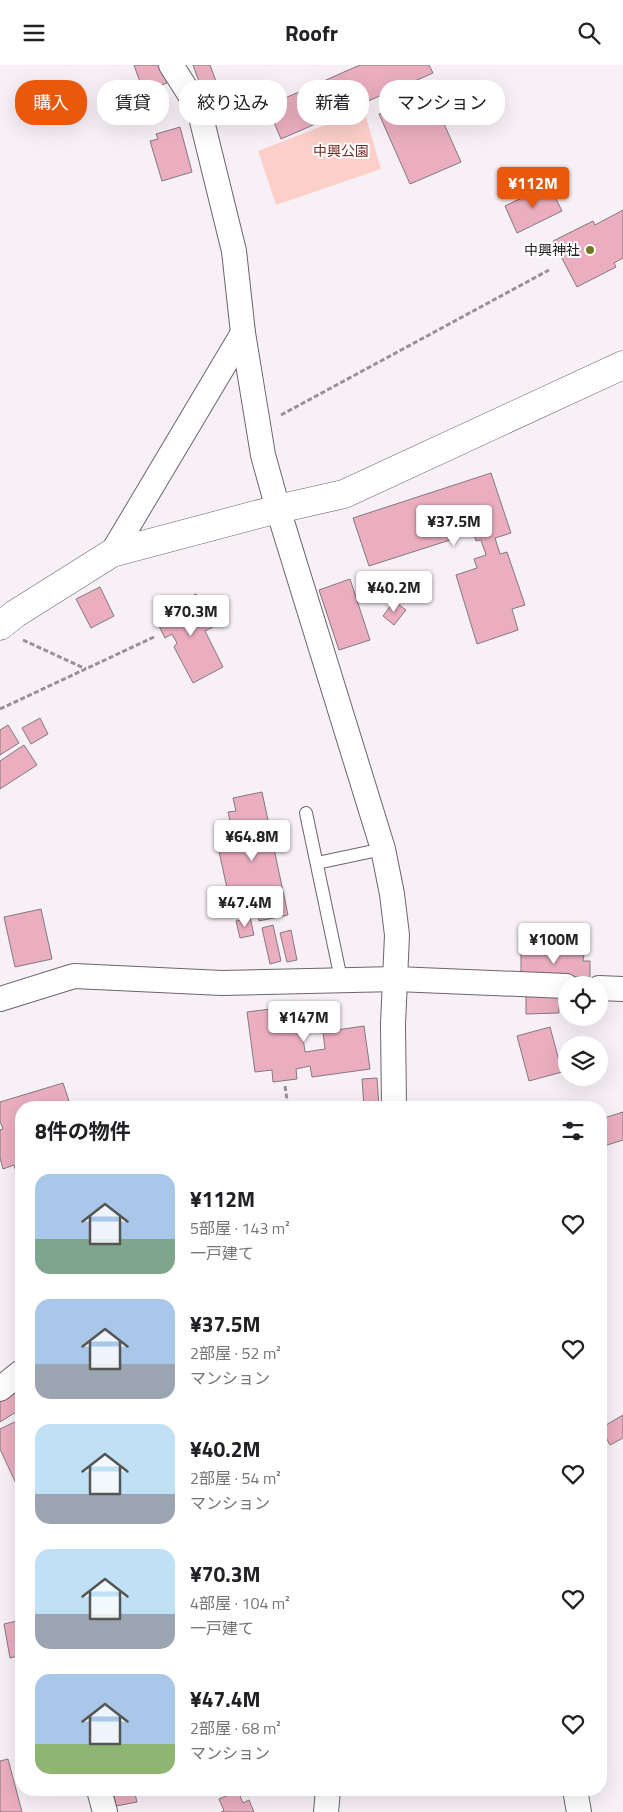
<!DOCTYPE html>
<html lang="ja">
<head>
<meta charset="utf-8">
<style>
	:root { --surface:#fff; --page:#f2f2f2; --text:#202124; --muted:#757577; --accent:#ea580c }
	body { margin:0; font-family:"Titillium Web","Noto Sans JP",sans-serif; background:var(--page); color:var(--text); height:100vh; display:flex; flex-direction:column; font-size:19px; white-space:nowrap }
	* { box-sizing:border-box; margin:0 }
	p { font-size:16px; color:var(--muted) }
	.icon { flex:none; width:28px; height:28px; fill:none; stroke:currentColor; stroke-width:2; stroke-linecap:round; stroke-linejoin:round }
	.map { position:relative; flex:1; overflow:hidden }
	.drawer { position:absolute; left:15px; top:1036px; width:592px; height:695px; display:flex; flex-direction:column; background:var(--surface); border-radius:20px; box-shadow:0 5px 20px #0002 }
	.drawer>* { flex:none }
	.hud { position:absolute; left:15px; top:15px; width:594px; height:45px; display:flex; gap:10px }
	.controls { position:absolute; left:558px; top:911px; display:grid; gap:10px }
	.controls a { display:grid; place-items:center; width:50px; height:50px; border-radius:50%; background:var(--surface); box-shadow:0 5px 20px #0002; font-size:25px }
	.price { position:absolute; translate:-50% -42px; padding:0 11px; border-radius:5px; background:#fff; color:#222; font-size:16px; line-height:32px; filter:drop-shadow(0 1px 2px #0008) }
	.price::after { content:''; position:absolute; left:50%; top:30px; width:15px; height:11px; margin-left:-8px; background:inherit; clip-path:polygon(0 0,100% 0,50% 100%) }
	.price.on { background:var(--accent); color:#fff }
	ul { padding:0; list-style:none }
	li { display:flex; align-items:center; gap:15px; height:125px; padding:0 20px }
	li span { display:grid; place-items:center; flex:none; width:140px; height:100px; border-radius:15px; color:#555 }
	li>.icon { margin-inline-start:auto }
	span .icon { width:60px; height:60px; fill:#fffc; stroke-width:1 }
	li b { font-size:21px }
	h2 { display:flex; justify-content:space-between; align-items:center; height:60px; padding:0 20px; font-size:21px }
	.tag { padding:0 18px; border-radius:20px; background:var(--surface); box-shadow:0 5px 20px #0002; font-size:18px; line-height:45px }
	.tag.on { background:var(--accent); color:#fff }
	header { display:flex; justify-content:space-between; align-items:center; height:65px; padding:0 20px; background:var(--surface); font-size:22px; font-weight:700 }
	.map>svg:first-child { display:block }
</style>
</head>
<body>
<header><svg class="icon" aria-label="menu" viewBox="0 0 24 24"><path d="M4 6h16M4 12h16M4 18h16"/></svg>Roofr<svg class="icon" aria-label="search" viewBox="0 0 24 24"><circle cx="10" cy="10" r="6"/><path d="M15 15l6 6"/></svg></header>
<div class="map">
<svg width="623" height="1747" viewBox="0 0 623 1747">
	<rect width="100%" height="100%" fill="#f8f0f7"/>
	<!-- green -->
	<path fill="#fccfc9" d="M364 45 381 104 276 140 258 86Z"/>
	<!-- building -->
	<g fill="#eaaec0" stroke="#83797c">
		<path d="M134 0H161L167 18 143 26Z"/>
		<path d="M193 0H210L217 19 202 25Z"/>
		<path d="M360 0H429L433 8 408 19 414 32 429 25 461 97 410 119 379 49 395 42 389 27 281 74 267 41Z"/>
		<path d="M180 62 192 107 162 116 150 76 158 74 156 69Z"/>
		<path d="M549 120 562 146 517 168 505 141Z"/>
		<path d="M623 145V193L614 198 616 202 577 222 553 176 593 156 595 160Z"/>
		<path d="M491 408 511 468 495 473 500 489 507 487 525 540 512 544 518 565 477 579 456 510 477 503 474 494 486 490 481 475 476 476 468 450 444 457 450 475 369 501 353 453Z"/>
		<path d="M350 514 370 575 339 585 319 525Z"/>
		<path d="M100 522 114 551 91 563 76 534Z"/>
		<path d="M196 529 213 562 205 566 223 602 193 618 174 582 177 578 172 569 165 573 157 557 163 554 159 547Z"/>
		<path d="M394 536 406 545 394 560 383 551Z"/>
		<path d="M40 653 48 669 31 679 22 663Z"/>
		<path d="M8 660 19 678 0 690V665Z"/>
		<path d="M24 680 37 700 0 724V696Z"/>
		<path d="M262 727 288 850 259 856 257 846 233 851 217 777 234 774 228 747 236 746 233 733Z"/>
		<path d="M41 844 52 894 15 902 4 852Z"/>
		<path d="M250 852 254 870 240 873 236 856Z"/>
		<path d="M273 860 281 896 270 899 262 863Z"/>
		<path d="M291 865 297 895 287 897 280 868Z"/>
		<path d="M521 887 584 888 583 896H590V912L521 911Z"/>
		<path d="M558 929 559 948 526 949V930Z"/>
		<path d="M326 937 330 961 302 965 305 987 325 984 323 967 364 961 370 1004 312 1012 310 1001 296 1004 297 1014 273 1017 272 1005 255 1007 247 947Z"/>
		<path d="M550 962 562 1007 529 1016 517 971Z"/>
		<path d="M377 1013 379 1042H364L362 1014Z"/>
		<path d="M63 1018 71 1042H21V1116L19 1117 14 1100 3 1104 0 1093V1065L3 1064 0 1056V1037Z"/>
		<path d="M623 1047V1075L601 1082V1054Z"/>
		<path d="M14 1327 21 1340V1344L0 1357V1335Z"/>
		<path d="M623 1350V1373L610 1380 601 1363Z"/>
		<path d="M21 1354V1424L19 1425 0 1384V1364Z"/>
		<path d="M21 1555V1590L10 1593 4 1559Z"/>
		<path d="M8 1694 22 1747H0V1696Z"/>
		<path d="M113 1725H134L137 1737 116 1741Z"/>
		<path d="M238 1726 243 1738 249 1735 254 1747H221L224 1746 219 1734Z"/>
	</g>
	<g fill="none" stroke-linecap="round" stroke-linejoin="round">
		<!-- service casing -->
		<g stroke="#6c656b" stroke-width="14">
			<g id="service">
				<path d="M306 748 341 914"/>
				<path d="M317 798 383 784"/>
			</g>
		</g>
		<!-- minor casing -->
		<g stroke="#6c656b" stroke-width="26">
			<g id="minor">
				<path d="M171 0 199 44 234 186 243 268 263 390 278 444 383 784 392 829 397 870 393 959 394 1042"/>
				<path d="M112 488 243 268"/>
				<path d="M599 923 623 924"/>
				<path d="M0 934 74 911 222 918 396 914 566 921"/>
				<path d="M0 1324 21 1307"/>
				<path d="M99 1725 105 1747"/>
				<path d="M575 1725 579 1747"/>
				<path d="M326 1747 328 1725"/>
			</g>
		</g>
		<!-- tertiary casing -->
		<g stroke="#6c656b" stroke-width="29">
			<path id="tertiary" d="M0 561 15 549 112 488 278 444 344 429 623 300"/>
		</g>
		<!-- path -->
		<g stroke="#989297" stroke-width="3" stroke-dasharray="5 2.5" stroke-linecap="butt">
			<path d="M281 350 549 205"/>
			<path d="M23 575 86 604"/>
			<path d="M0 644 154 572"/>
			<path d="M285 1021 288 1042"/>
		</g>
		<!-- service -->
		<use href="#service" stroke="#fff" stroke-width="12"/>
		<!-- minor -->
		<use href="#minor" stroke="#fff" stroke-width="24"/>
		<!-- tertiary -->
		<use href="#tertiary" stroke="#fff" stroke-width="28"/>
	</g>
	<!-- markers -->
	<circle fill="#75771d" stroke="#fff" stroke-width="2" cx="590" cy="185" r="5"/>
	<g text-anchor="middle" stroke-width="4" stroke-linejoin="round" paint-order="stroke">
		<!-- park labels -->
		<g font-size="14" fill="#722925" stroke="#fff">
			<text x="341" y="91">中興公園</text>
		</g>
		<!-- poi labels -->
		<g font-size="14" fill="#232023" stroke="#fff" text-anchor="end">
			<text x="580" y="190">中興神社</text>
		</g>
	</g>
</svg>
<div class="controls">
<a><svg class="icon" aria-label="locate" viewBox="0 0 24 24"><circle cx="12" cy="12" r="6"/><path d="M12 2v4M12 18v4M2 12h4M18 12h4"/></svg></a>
<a><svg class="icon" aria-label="layers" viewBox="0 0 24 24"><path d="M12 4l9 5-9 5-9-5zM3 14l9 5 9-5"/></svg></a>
</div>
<b class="price on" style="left:533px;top:144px">¥112M</b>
<b class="price" style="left:454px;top:482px">¥37.5M</b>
<b class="price" style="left:394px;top:548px">¥40.2M</b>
<b class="price" style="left:191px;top:572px">¥70.3M</b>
<b class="price" style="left:252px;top:797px">¥64.8M</b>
<b class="price" style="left:245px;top:863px">¥47.4M</b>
<b class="price" style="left:554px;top:900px">¥100M</b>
<b class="price" style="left:304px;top:978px">¥147M</b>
<div class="hud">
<a class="tag on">購入</a>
<a class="tag">賃貸</a>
<a class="tag">絞り込み</a>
<a class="tag">新着</a>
<a class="tag">マンション</a>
</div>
<section class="drawer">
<h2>8件の物件<svg class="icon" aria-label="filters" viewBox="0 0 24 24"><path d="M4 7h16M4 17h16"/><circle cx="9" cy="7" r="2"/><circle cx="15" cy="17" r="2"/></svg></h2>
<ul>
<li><span style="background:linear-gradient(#a9c7e8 65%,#7fa58c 0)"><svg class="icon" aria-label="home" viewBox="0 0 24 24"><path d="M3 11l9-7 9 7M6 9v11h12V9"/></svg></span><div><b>¥112M</b><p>5部屋 · 143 m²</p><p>一戸建て</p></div><svg class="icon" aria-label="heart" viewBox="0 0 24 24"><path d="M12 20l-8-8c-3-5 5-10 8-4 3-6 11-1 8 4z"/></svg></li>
<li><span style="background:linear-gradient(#a9c7e8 65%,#9aa5b1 0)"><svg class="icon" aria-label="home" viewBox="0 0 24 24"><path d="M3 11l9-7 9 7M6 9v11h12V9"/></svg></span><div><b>¥37.5M</b><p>2部屋 · 52 m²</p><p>マンション</p></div><svg class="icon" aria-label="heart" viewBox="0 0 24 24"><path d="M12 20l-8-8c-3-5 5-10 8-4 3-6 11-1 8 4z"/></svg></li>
<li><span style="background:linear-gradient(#bfe0f5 70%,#9aa5b1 0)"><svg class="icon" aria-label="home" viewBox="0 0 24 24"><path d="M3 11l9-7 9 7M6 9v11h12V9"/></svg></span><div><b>¥40.2M</b><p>2部屋 · 54 m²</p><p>マンション</p></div><svg class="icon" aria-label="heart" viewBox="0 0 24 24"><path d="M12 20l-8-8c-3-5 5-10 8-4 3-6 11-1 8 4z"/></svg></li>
<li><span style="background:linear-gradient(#bfe0f5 65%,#9aa5b1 0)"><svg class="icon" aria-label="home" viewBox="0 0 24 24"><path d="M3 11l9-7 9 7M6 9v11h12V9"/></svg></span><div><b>¥70.3M</b><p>4部屋 · 104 m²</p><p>一戸建て</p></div><svg class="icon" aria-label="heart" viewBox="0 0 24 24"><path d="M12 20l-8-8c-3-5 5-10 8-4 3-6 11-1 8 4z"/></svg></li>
<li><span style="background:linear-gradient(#a9c7e8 70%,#8fb573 0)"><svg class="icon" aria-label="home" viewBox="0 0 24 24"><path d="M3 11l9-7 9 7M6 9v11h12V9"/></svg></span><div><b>¥47.4M</b><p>2部屋 · 68 m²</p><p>マンション</p></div><svg class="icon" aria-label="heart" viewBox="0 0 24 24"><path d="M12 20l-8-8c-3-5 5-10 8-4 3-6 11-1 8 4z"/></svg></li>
</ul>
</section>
</div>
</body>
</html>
